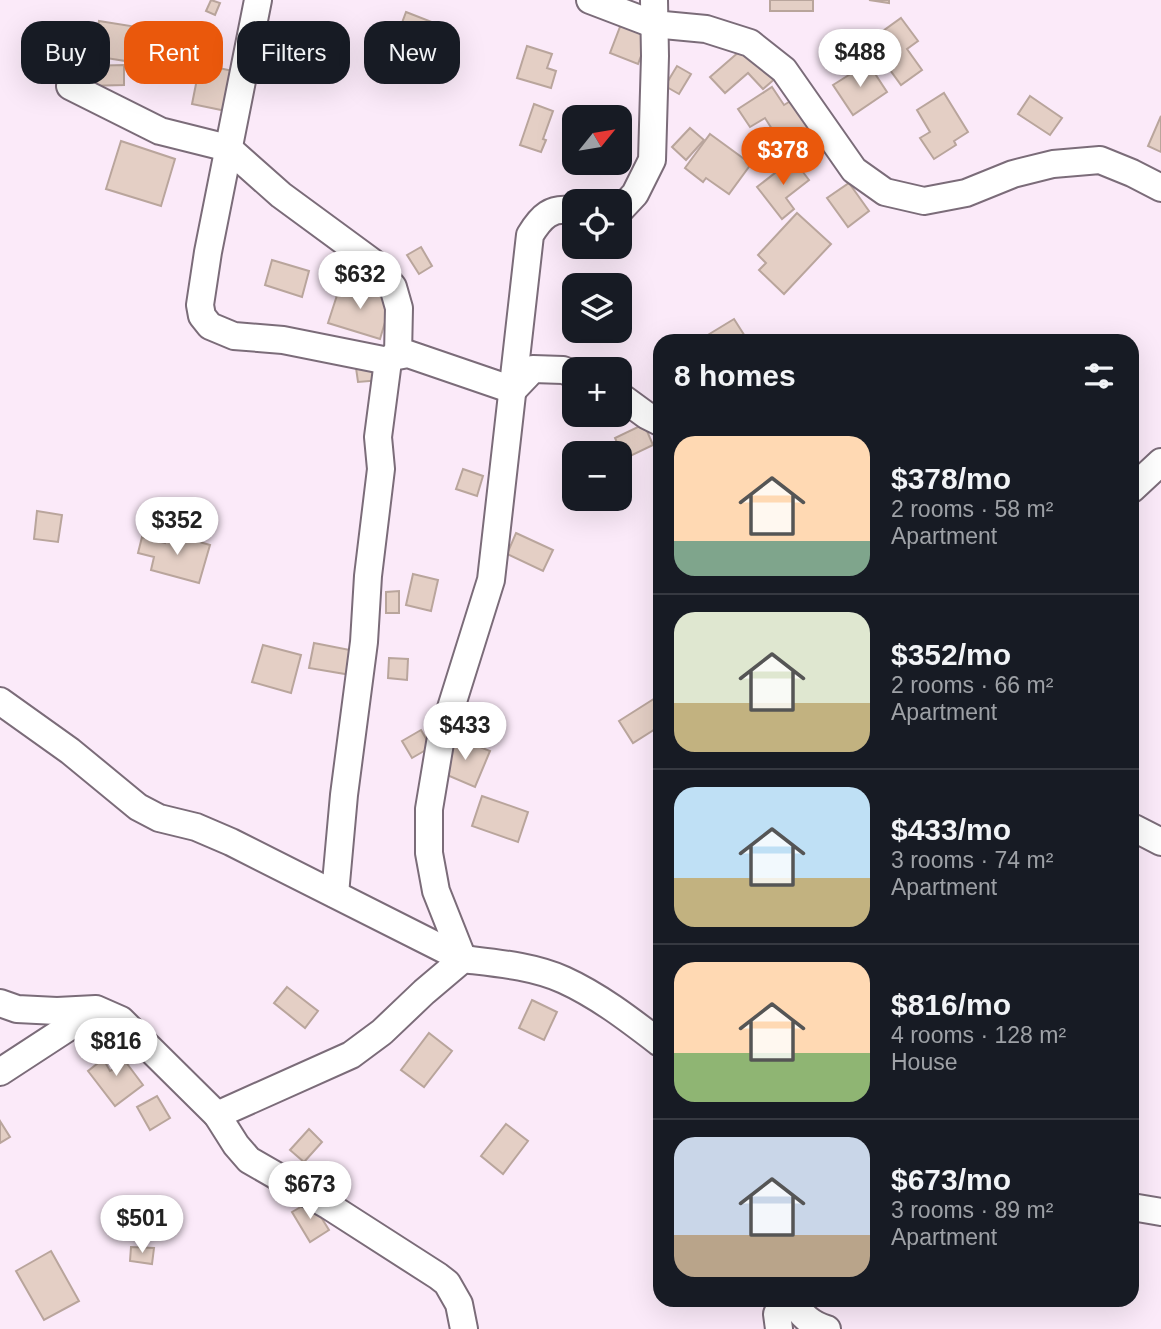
<!DOCTYPE html>
<html lang="en">
<head>
<meta charset="utf-8">
<style>
	:root { --surface:#171b24; --page:#20242c; --text:#f1f3f6; --muted:#9ea1a6; --line:#363941; --accent:#ea580c }
	body { margin:0; font-family:Arial,sans-serif; background:var(--page); color:var(--text); height:100vh; display:flex; flex-direction:column; font-size:26px; white-space:nowrap }
	* { box-sizing:border-box; margin:0 }
	p { font-size:23px; color:var(--muted) }
	.icon { flex:none; width:38px; height:38px; fill:none; stroke:currentColor; stroke-width:2; stroke-linecap:round; stroke-linejoin:round }
	.map { position:relative; flex:1; overflow:hidden }
	.panel { position:absolute; left:653px; top:334px; width:486px; height:973px; display:flex; flex-direction:column; background:var(--surface); border-radius:21px; box-shadow:0 7px 28px #0002 }
	.panel>* { flex:none }
	.hud { position:absolute; left:21px; top:21px; width:527px; height:63px; display:flex; gap:14px }
	.needle { width:46px; rotate:60deg }
	.buttons { position:absolute; left:562px; top:105px; display:grid; gap:14px }
	.buttons a { display:grid; place-items:center; width:70px; height:70px; border-radius:14px; background:var(--surface); box-shadow:0 7px 28px #0002; font-size:35px }
	.price { position:absolute; translate:-50% -60px; padding:0 16px; border-radius:24px; background:#fff; color:#222; font-size:23px; line-height:46px; filter:drop-shadow(0 2px 4px #0008) }
	.price::after { content:''; position:absolute; left:50%; top:42px; width:21px; height:16px; margin-left:-10px; background:inherit; clip-path:polygon(0 0,100% 0,50% 100%) }
	.price.current { background:var(--accent); color:#fff }
	ul { padding:0; list-style:none }
	li { display:flex; align-items:center; gap:21px; height:175px; padding:0 21px }
	li+li { border-top:2px solid var(--line) }
	li span { display:grid; place-items:center; flex:none; width:196px; height:140px; border-radius:21px; color:#555 }
	li>.icon { margin-inline-start:auto }
	span .icon { width:84px; height:84px; fill:#fffc; stroke-width:1 }
	li b { font-size:30px }
	h2 { display:flex; justify-content:space-between; align-items:center; height:84px; padding:0 21px; font-size:30px }
	.chip { padding:0 24px; border-radius:21px; background:var(--surface); box-shadow:0 7px 28px #0002; font-size:24px; line-height:63px }
	.chip.current { background:var(--accent); color:#fff }
	.map>svg:first-child { display:block }
</style>
</head>
<body>
<div class="map">
<svg width="1161" height="1329" viewBox="0 0 1161 1329">
	<rect width="100%" height="100%" fill="#fbeaf9"/>
	<!-- building -->
	<g fill="#e4cfc5" stroke="#b9a59c" stroke-width="2" fill-rule="evenodd">
		<path d="M211 0 220 3 215 15 206 11Z"/>
		<rect x="770" y="0" width="43" height="11"/>
		<path d="M869 0H889V3Z"/>
		<path d="M406 12 437 24 427 51 396 39Z"/>
		<path d="M901 18 918 41 907 49 922 70 901 85 869 41Z"/>
		<path d="M623 19 651 29 638 64 610 53Z"/>
		<path d="M99 21 137 27 132 62 93 56Z"/>
		<path d="M748 44 777 77 763 89 748 73 725 93 710 77Z"/>
		<path d="M527 46 552 54 547 68 556 71 551 88 517 78Z"/>
		<path d="M868 63 887 92 853 115 833 85Z"/>
		<path d="M200 64 233 71 226 111 192 104Z"/>
		<path d="M124 65V85L86 86 85 66Z"/>
		<path d="M677 66 691 74 679 94 665 86Z"/>
		<path d="M772 87 784 105 797 97 822 134 795 153 784 136 779 140 765 118 750 127 738 109Z"/>
		<path d="M944 93 968 132 954 141 956 145 934 159 920 138 930 132 917 110Z"/>
		<path d="M1030 96 1062 118 1050 135 1018 114Z"/>
		<path d="M534 104 553 111 543 139 546 140 541 152 520 145Z"/>
		<path d="M1161 116V152L1148 146Z"/>
		<path d="M690 128 704 140 686 160 672 147Z"/>
		<path d="M710 134 751 164 729 194 706 178 703 182 685 168Z"/>
		<path d="M121 141 175 159 161 206 106 189Z"/>
		<path d="M793 159 809 180 786 198 794 209 782 219 757 187Z"/>
		<path d="M849 183 869 211 848 227 827 198Z"/>
		<path d="M797 213 831 244 784 294 759 270 766 263 758 255Z"/>
		<path d="M421 247 432 266 419 274 407 255Z"/>
		<path d="M272 260 309 271 302 297 265 285Z"/>
		<path d="M341 283 392 299 380 339 328 323Z"/>
		<path d="M734 319 748 341H698Z"/>
		<path d="M380 366 381 380 358 382 356 368Z"/>
		<path d="M644 424 653 445 624 459 615 438Z"/>
		<path d="M463 469 483 476 477 496 456 489Z"/>
		<path d="M37 511 62 515 58 542 34 539Z"/>
		<path d="M168 533 210 545 199 583 151 570 154 557 138 553 142 537 165 543Z"/>
		<path d="M516 533 553 550 543 571 507 554Z"/>
		<path d="M413 574 438 580 431 611 406 605Z"/>
		<path d="M399 591V613H386V592Z"/>
		<path d="M314 643 355 651 351 675 309 668Z"/>
		<path d="M263 645 301 655 291 693 252 682Z"/>
		<path d="M389 658 408 659 407 680 388 678Z"/>
		<path d="M660 695V726L633 743 619 721Z"/>
		<path d="M469 704 484 711 478 726 462 720Z"/>
		<path d="M421 730 431 747 412 758 402 741Z"/>
		<path d="M455 737 490 751 475 787 440 772Z"/>
		<path d="M482 796 528 812 518 842 472 826Z"/>
		<path d="M287 987 318 1011 305 1028 274 1003Z"/>
		<path d="M532 1000 557 1012 544 1040 519 1028Z"/>
		<path d="M429 1033 452 1051 424 1087 401 1070Z"/>
		<path d="M116 1049 143 1085 115 1106 88 1071ZM111 1059 116 1068 110 1071 105 1062Z"/>
		<path d="M157 1096 170 1118 150 1130 137 1107Z"/>
		<path d="M0 1121 10 1137 0 1143Z"/>
		<path d="M506 1124 528 1141 503 1174 481 1156Z"/>
		<path d="M309 1129 322 1142 304 1162 290 1150Z"/>
		<path d="M311 1201 329 1230 310 1242 292 1212Z"/>
		<path d="M131 1247 154 1248 152 1264 130 1261Z"/>
		<path d="M51 1251 79 1301 44 1320 16 1271Z"/>
	</g>
	<g fill="none" stroke-linecap="round" stroke-linejoin="round">
		<!-- street casing -->
		<g stroke="#7b6c79" stroke-width="30">
			<g id="street">
				<path d="M258 0 208 252 200 305 202 316 210 326 234 336 283 340 388 361"/>
				<path d="M590 0 653 24 706 29 750 43 784 70 854 170 885 192 924 201 966 193 1013 174 1053 164 1100 160 1132 173 1161 188"/>
				<path d="M70 86 160 131 228 148 281 195 375 264 393 287 399 308 398 355"/>
				<path d="M620 210 635 194 652 160 655 56 654 0"/>
				<path d="M513 390 533 369 563 370 574 374"/>
				<path d="M620 396 646 415 660 422"/>
				<path d="M1132 489 1161 462"/>
				<path d="M0 701 70 751 138 807 159 818 196 827 231 842 463 959C496 963 533 966 564 980 599 996 630 1020 660 1043"/>
				<path d="M1134 828 1161 842"/>
				<path d="M335 894 344 795 364 642 368 576 381 469 378 437 388 361 392 357 408 354 513 390"/>
				<path d="M0 1003 17 1009 57 1011 96 1009 121 1020 217 1115 236 1145 249 1160 329 1206 438 1276 447 1283 459 1304 464 1329"/>
				<path d="M0 1072 95 1010"/>
				<path d="M217 1115 351 1055 382 1032 424 992 463 959 436 891 429 853V809L440 743 491 580 530 235C541 217 551 206 574 211"/>
				<path d="M1132 1207 1161 1212"/>
				<path d="M792 1300C800 1314 811 1325 827 1329"/>
				<path d="M779 1329 777 1314 783 1300"/>
			</g>
		</g>
		<!-- street -->
		<use href="#street" stroke="#fff" stroke-width="26"/>
	</g>
</svg>
<div class="buttons">
<a><svg class="needle" viewBox="-14 -14 28 28"><path d="M0-13l5 13h-10z" fill="#e53935"/><path d="M0 13l5-13h-10z" fill="#9ea1a6"/></svg></a>
<a><svg class="icon" aria-label="locate" viewBox="0 0 24 24"><circle cx="12" cy="12" r="6"/><path d="M12 2v4M12 18v4M2 12h4M18 12h4"/></svg></a>
<a><svg class="icon" aria-label="layers" viewBox="0 0 24 24"><path d="M12 4l9 5-9 5-9-5zM3 14l9 5 9-5"/></svg></a>
<a>+</a>
<a>−</a>
</div>
<b class="price" style="left:860px;top:89px">$488</b>
<b class="price current" style="left:783px;top:187px">$378</b>
<b class="price" style="left:360px;top:311px">$632</b>
<b class="price" style="left:177px;top:557px">$352</b>
<b class="price" style="left:465px;top:762px">$433</b>
<b class="price" style="left:116px;top:1078px">$816</b>
<b class="price" style="left:310px;top:1221px">$673</b>
<b class="price" style="left:142px;top:1255px">$501</b>
<div class="hud">
<a class="chip">Buy</a>
<a class="chip current">Rent</a>
<a class="chip">Filters</a>
<a class="chip">New</a>
</div>
<section class="panel">
<h2>8 homes<svg class="icon" aria-label="filters" viewBox="0 0 24 24"><path d="M4 7h16M4 17h16"/><circle cx="9" cy="7" r="2"/><circle cx="15" cy="17" r="2"/></svg></h2>
<ul>
<li><span style="background:linear-gradient(#ffd9b3 75%,#7fa58c 0)"><svg class="icon" aria-label="home" viewBox="0 0 24 24"><path d="M3 11l9-7 9 7M6 9v11h12V9"/></svg></span><div><b>$378/mo</b><p>2 rooms · 58 m²</p><p>Apartment</p></div></li>
<li><span style="background:linear-gradient(#dfe7d0 65%,#c2b280 0)"><svg class="icon" aria-label="home" viewBox="0 0 24 24"><path d="M3 11l9-7 9 7M6 9v11h12V9"/></svg></span><div><b>$352/mo</b><p>2 rooms · 66 m²</p><p>Apartment</p></div></li>
<li><span style="background:linear-gradient(#bfe0f5 65%,#c2b280 0)"><svg class="icon" aria-label="home" viewBox="0 0 24 24"><path d="M3 11l9-7 9 7M6 9v11h12V9"/></svg></span><div><b>$433/mo</b><p>3 rooms · 74 m²</p><p>Apartment</p></div></li>
<li><span style="background:linear-gradient(#ffd9b3 65%,#8fb573 0)"><svg class="icon" aria-label="home" viewBox="0 0 24 24"><path d="M3 11l9-7 9 7M6 9v11h12V9"/></svg></span><div><b>$816/mo</b><p>4 rooms · 128 m²</p><p>House</p></div></li>
<li><span style="background:linear-gradient(#c9d6e8 70%,#b9a48a 0)"><svg class="icon" aria-label="home" viewBox="0 0 24 24"><path d="M3 11l9-7 9 7M6 9v11h12V9"/></svg></span><div><b>$673/mo</b><p>3 rooms · 89 m²</p><p>Apartment</p></div></li>
</ul>
</section>
</div>
</body>
</html>
